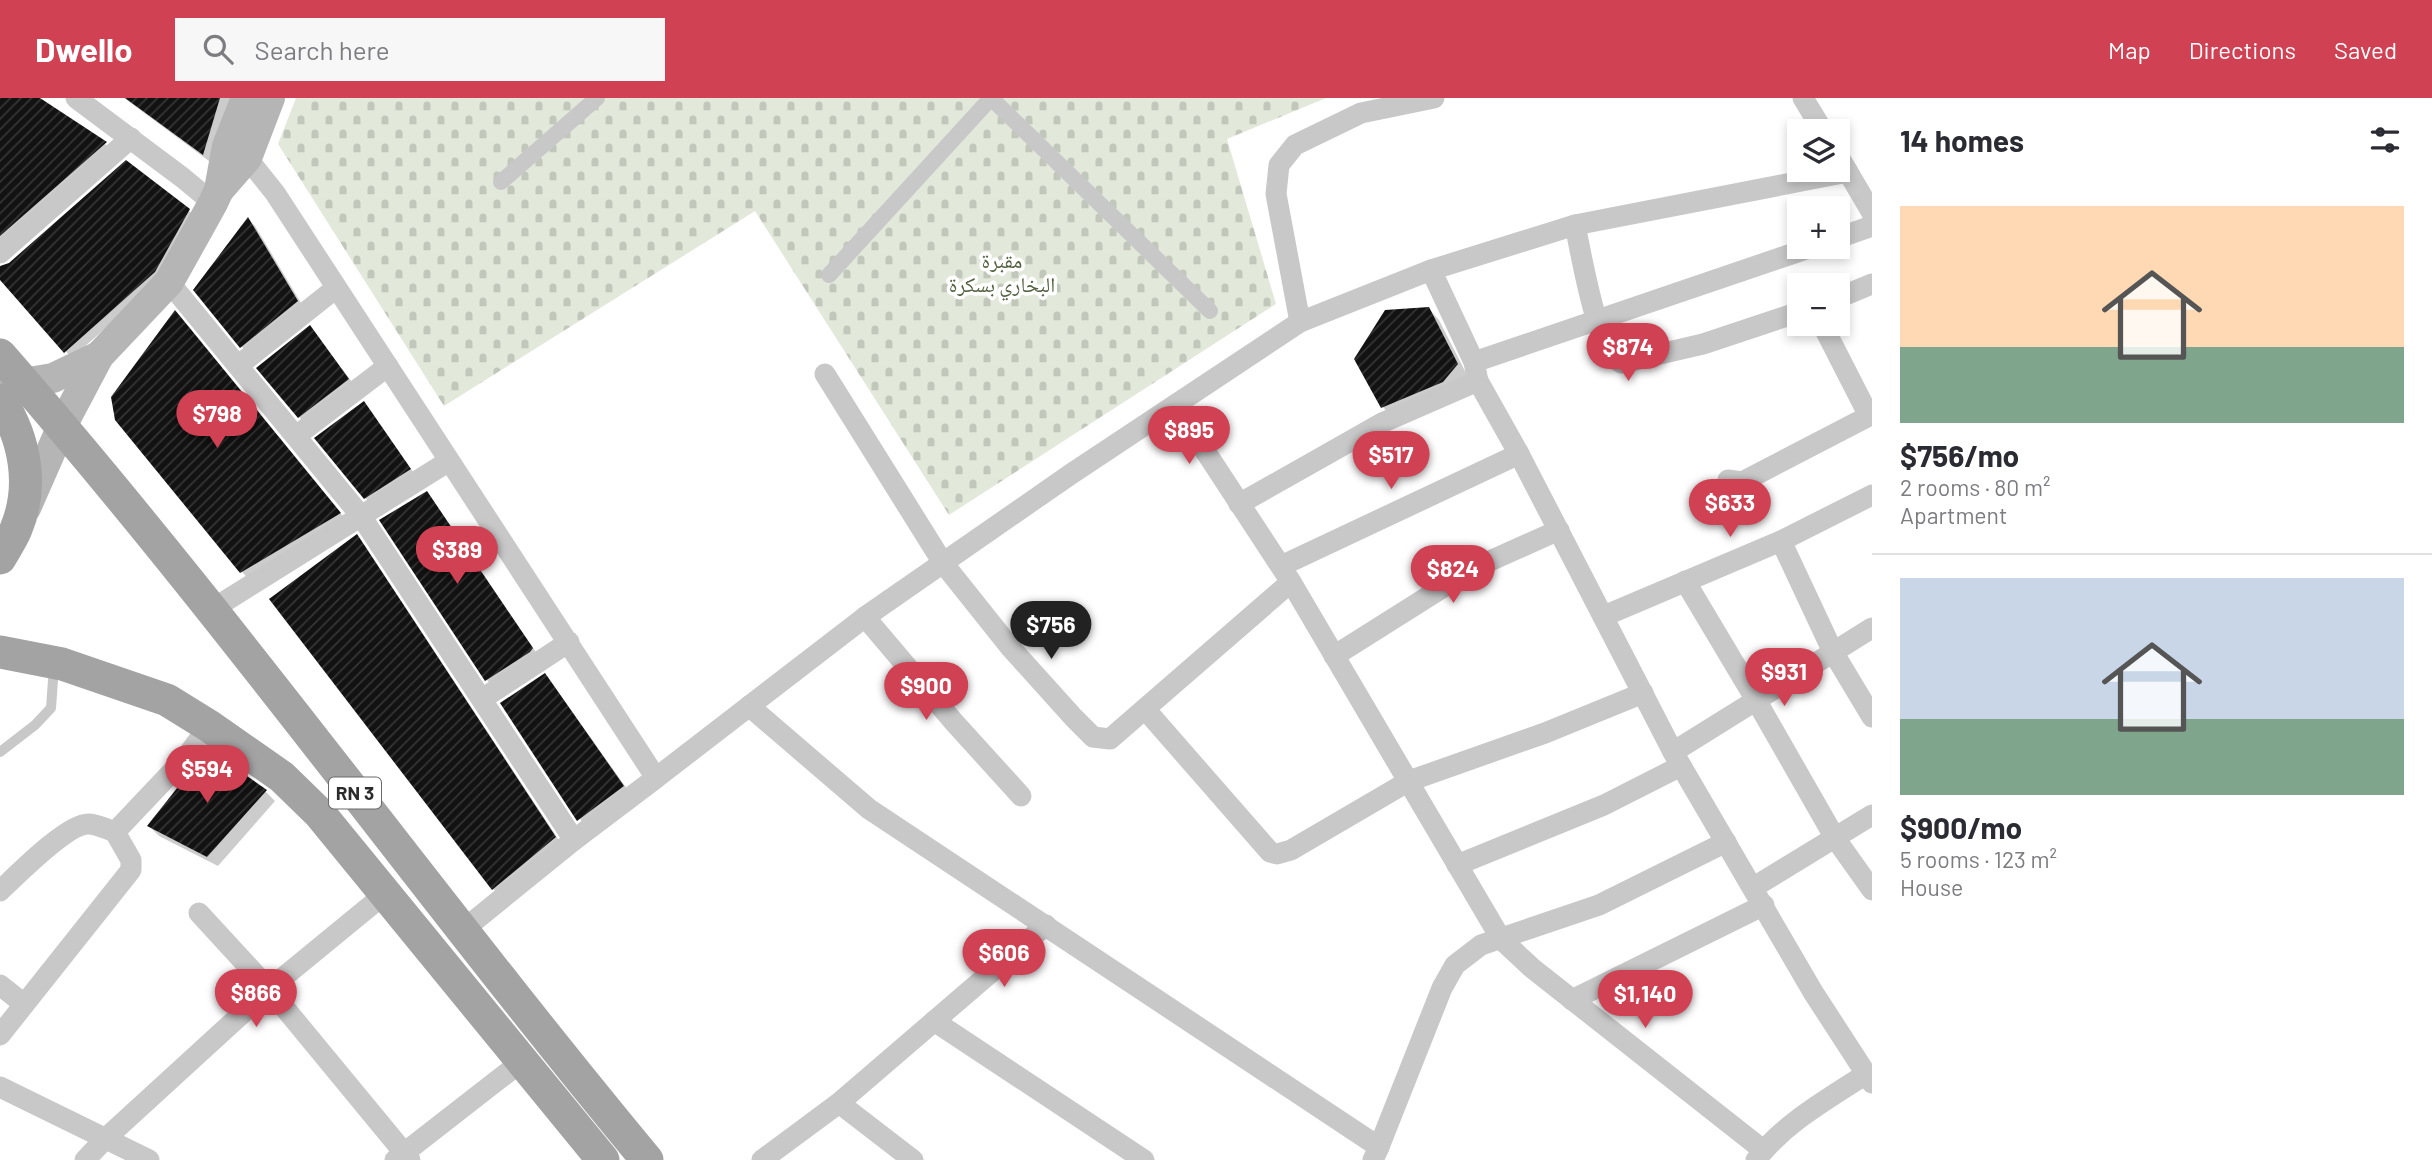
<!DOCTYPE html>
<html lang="en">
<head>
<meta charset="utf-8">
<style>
	:root { --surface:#fff; --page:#f7f7f7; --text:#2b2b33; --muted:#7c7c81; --line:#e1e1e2; --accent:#cf4153 }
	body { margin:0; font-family:Barlow,"Noto Naskh Arabic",sans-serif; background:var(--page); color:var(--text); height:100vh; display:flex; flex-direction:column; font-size:26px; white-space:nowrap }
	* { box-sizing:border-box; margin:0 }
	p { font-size:23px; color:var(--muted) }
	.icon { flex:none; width:38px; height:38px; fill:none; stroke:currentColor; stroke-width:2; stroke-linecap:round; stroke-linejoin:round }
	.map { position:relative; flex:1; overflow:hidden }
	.sheet { display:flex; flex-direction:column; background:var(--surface); width:560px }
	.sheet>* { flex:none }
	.tools { position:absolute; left:1787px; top:21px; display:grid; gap:14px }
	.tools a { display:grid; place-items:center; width:63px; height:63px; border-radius:0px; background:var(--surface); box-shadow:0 4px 10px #0003; font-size:35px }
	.price { position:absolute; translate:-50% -60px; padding:0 16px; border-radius:24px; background:var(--accent); color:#fff; font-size:23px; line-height:46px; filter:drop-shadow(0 2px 4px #0008) }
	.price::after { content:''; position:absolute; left:50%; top:42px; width:21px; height:16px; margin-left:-10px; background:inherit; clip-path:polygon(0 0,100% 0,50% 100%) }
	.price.active { background:#222; color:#fff }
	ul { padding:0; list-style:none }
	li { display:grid; align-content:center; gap:14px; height:371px; padding:0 28px }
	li+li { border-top:2px solid var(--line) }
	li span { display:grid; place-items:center; height:217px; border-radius:0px; color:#555 }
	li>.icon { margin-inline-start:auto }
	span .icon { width:126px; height:126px; fill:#fffc; stroke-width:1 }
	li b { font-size:30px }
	h2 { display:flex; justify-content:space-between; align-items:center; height:84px; padding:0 28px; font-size:30px }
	header { display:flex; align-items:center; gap:42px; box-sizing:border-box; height:98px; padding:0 35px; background:var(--accent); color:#fff }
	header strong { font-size:33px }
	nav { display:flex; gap:38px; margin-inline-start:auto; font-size:24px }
	.search { width:490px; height:63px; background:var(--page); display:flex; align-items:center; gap:18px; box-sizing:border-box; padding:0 24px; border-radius:0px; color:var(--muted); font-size:26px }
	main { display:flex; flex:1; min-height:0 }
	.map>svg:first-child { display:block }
</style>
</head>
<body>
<header>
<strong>Dwello</strong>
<div class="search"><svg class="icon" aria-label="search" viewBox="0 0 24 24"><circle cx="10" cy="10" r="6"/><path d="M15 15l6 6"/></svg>Search here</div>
<nav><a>Map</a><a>Directions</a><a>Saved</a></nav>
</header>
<main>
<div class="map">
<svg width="1872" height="1062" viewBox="0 0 1872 1062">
	<defs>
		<pattern id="cemetery-stones" width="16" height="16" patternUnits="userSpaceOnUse" patternTransform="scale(1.75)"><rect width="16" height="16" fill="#e2e8da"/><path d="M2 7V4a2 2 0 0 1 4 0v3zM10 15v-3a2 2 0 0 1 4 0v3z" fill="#c2c7bb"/></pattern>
		<pattern id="building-hatch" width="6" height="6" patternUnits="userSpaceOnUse" patternTransform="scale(1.75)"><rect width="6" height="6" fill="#121212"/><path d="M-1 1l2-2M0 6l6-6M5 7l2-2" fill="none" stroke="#353535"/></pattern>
	</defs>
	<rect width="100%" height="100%" fill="#fff"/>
	<!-- cemetery -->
	<path fill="url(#cemetery-stones)" d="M296 0H1326L1227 41 1276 206 949 417 755 113 444 308 278 46Z"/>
	<!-- shadow -->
	<g fill="#0003">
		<path d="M0 0H36L112 51 0 150Z"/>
		<path d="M124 0H233L213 66Z"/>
		<path d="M188 112 195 119 161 180 72 260 0 180V169Z"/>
		<path d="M249 122 255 128 304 210 248 255 241 248Z"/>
		<path d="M1429 211 1439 222 1467 277 1392 319 1382 308Z"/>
		<path d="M182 221 346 422 248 481 117 321Z"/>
		<path d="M310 229 355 288 306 326 299 319Z"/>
		<path d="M364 305 416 378 372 406 365 400Z"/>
		<path d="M426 395 538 557 493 589 487 582 382 423Z"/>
		<path d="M357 438 363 445 562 747 500 797 493 791Z"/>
		<path d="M551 584 630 695 585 728 502 606Z"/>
		<path d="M265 693 275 703 218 768 159 738 149 728Z"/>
	</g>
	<!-- building -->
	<g fill="url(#building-hatch)">
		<path d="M0 0H40L107 44 0 138Z"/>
		<path d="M125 0H220L203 57Z"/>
		<path d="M126 62 190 111 155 174 64 255 0 182V168L9 165Z"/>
		<path d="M248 119 298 203 240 250 193 192Z"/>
		<path d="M1429 209 1458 266 1443 284 1381 310 1354 261 1385 212Z"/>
		<path d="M175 212 341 415 240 475 115 322 111 299Z"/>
		<path d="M310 227 349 281 298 320 256 270Z"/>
		<path d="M364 303 411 371 364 401 314 340Z"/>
		<path d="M427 393 533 550 530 554 485 583 379 422Z"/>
		<path d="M357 436 556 739 492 792 269 501Z"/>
		<path d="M545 575 624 688 577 723 500 605Z"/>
		<path d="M208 651 267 692 207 759 147 728Z"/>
	</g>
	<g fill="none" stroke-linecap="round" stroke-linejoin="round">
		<!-- service -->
		<path stroke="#c8c8c8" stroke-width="10" d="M0 654 35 627 51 610 54 568"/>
		<!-- pedestrian -->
		<g stroke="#c8c8c8" stroke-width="16">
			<path d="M991 0 1210 213"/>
			<path d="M501 84 597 0"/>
			<path d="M829 177 991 0"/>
		</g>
		<!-- minor -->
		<g stroke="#c8c8c8" stroke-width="21">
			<path d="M76 0 183 80 213 105"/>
			<path d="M1803 0 1823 33"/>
			<path d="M235 54 247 60 275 95 656 680 865 519 1071 376 1300 224 1431 172 1575 127 1848 74"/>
			<path d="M1838 57 1872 115"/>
			<path d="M1575 127C1581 154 1597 256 1621 265L1703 246 1799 214"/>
			<path d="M1838 140 1872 128"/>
			<path d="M0 155 131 40"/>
			<path d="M1431 172 1474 264 1478 283 1519 356 1673 654 1813 894 1872 985"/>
			<path d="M169 184 361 418 574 742"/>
			<path d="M1838 200 1872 186"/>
			<path d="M1300 224 1276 96 1279 67 1295 47 1361 15 1434 0"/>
			<path d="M1822 226 1869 318 1872 316"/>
			<path d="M1474 264 1812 149"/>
			<path d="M239 267 336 190"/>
			<path d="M825 276 943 465 1010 549 1074 620 1093 639 1110 641 1291 484 1175 307"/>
			<path d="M296 338 388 268"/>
			<path d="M1728 382 1742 384 1869 318"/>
			<path d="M1239 406 1384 324 1478 283"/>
			<path d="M1781 443 1833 554 1872 619"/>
			<path d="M1281 468 1519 356"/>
			<path d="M1685 483 1756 602 1835 740 1872 792"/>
			<path d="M1291 484 1501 841 1532 870 1763 1052"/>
			<path d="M211 512 449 363"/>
			<path d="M1604 518 1781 443 1872 397"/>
			<path d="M865 519 953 623 1021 698"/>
			<path d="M1334 558 1472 471 1559 432"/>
			<path d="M482 601 569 544"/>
			<path d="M749 608 869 711 1379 1049 1373 1062"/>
			<path d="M1145 611 1270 754 1277 756 1291 752 1409 683 1545 635 1643 595"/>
			<path d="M1673 654 1872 530"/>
			<path d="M1457 767 1604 707 1681 668"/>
			<path d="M1754 789 1872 717"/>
			<path d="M0 793C17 777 67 726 88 726 97 726 106 731 115 734L186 659 209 628"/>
			<path d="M199 815 269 891 410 1062"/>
			<path d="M463 832 574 742 656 680"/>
			<path d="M0 887 24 906"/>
			<path d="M1572 902 1764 807"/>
			<path d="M934 923 1144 1062"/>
			<path d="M0 937 131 772V762L115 734"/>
			<path d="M0 989 149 1062"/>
			<path d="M839 1005 913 1062"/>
			<path d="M1379 1049 1442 890 1455 867 1481 847 1599 807 1726 744"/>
			<path d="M85 1062 105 1041 269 891 386 795"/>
			<path d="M395 1062 521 964"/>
			<path d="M762 1062 839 1005 1046 827"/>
			<path d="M1756 1062C1784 1025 1828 1001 1866 976"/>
		</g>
		<!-- secondary -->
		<g stroke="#b5b5b5" stroke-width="30">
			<path d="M219 92 247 60 270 0"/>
			<path d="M4 288 53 280 99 258"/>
			<path d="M26 410 62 328 99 258 169 184 213 105 219 92 227 48 246 0"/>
		</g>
		<!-- primary -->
		<g stroke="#a3a3a3" stroke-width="33">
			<path d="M0 257C227 516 427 797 647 1062"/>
			<path d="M0 302C25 340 34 388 16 431 12 441 5 451 0 460"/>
			<path d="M0 554 62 566 167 602 209 628 282 679 320 716 603 1062"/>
		</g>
	</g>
	<g text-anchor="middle" stroke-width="7" stroke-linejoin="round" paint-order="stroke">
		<!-- shield labels -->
		<rect fill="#fff" stroke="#6b6b6b" stroke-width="2" x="329" y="679.5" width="52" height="31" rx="5"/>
		<g font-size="19" font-weight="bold" fill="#2b2b2b">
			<text x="355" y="702">RN 3</text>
		</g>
		<!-- park labels -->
		<g font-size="21" fill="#51613f" stroke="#fff">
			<text x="1002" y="170">مقبرة<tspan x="1002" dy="24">البخاري بسكرة</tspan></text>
		</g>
	</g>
</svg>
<div class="tools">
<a><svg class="icon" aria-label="layers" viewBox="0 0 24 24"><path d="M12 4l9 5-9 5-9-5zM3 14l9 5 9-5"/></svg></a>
<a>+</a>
<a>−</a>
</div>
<b class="price" style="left:1628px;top:285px">$874</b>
<b class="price" style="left:217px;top:352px">$798</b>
<b class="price" style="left:1189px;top:368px">$895</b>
<b class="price" style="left:1391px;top:393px">$517</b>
<b class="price" style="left:1730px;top:441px">$633</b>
<b class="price" style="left:457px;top:488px">$389</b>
<b class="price" style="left:1453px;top:507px">$824</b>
<b class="price active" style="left:1051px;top:563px">$756</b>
<b class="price" style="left:1784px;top:610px">$931</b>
<b class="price" style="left:926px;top:624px">$900</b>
<b class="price" style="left:207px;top:707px">$594</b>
<b class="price" style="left:1004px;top:891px">$606</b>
<b class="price" style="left:256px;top:931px">$866</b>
<b class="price" style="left:1645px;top:932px">$1,140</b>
</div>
<section class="sheet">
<h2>14 homes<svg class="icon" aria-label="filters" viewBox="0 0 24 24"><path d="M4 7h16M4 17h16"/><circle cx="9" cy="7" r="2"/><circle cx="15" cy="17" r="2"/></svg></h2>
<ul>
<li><span style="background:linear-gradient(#ffd9b3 65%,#7fa58c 0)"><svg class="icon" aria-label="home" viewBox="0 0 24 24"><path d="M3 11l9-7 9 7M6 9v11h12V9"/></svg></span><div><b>$756/mo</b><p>2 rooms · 80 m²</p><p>Apartment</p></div></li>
<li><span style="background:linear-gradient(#c9d6e8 65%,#7fa58c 0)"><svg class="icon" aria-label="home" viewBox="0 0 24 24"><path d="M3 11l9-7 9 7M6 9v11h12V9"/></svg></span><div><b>$900/mo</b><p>5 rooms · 123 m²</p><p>House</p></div></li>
</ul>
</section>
</main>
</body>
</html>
